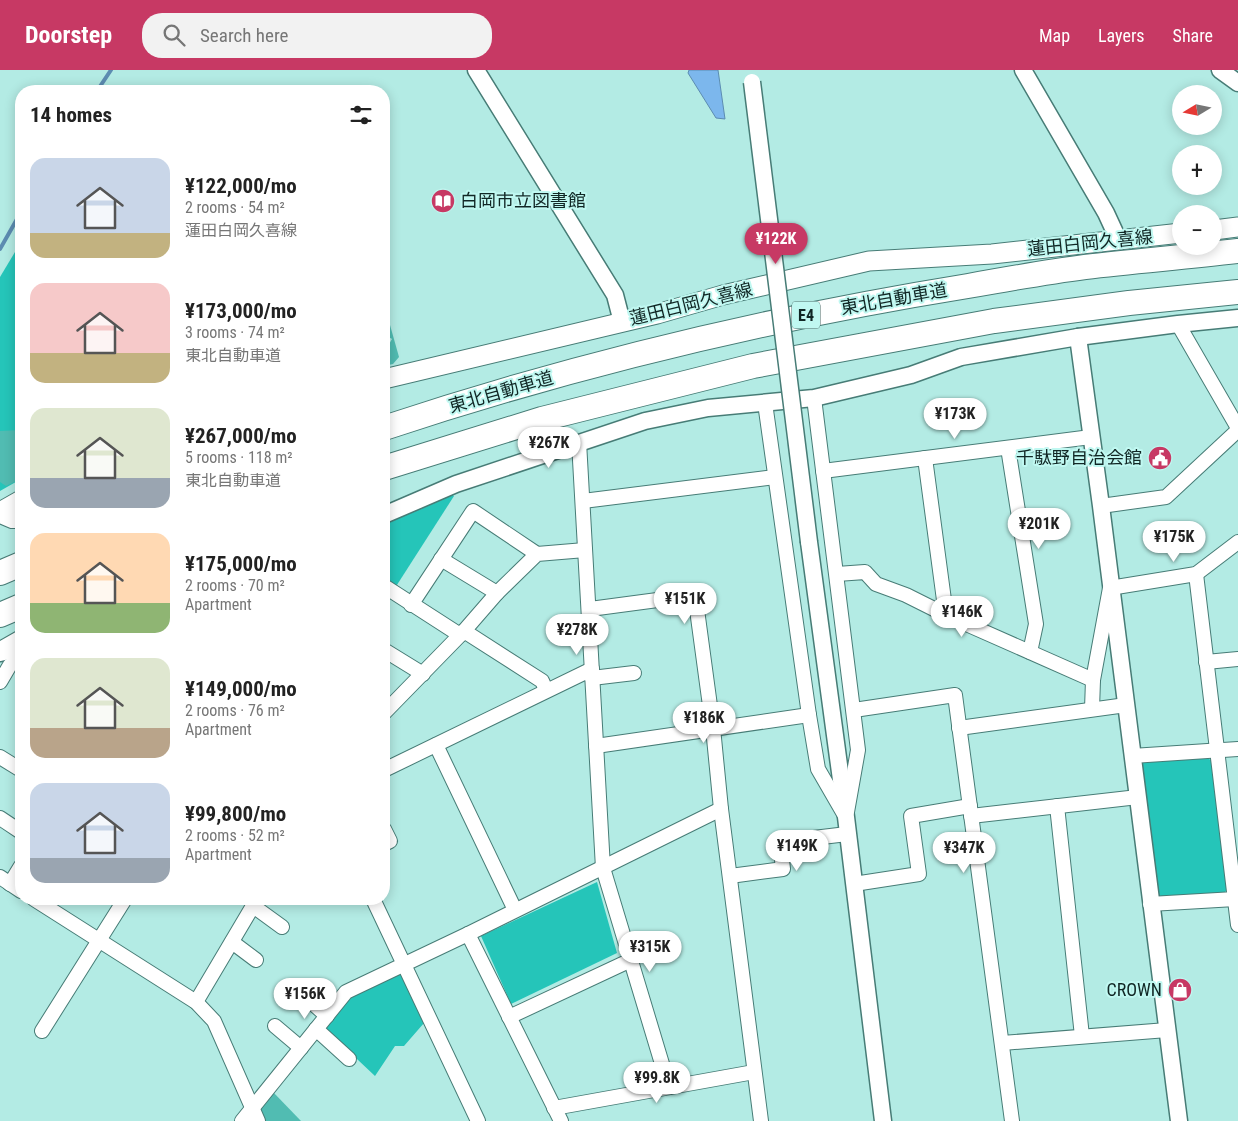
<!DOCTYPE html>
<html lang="en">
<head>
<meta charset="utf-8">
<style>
	:root { --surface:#fff; --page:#f2f2f2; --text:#222; --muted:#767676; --accent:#c73964 }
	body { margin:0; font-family:"Roboto Condensed","Noto Sans JP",sans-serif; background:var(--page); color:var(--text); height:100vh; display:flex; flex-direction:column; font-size:19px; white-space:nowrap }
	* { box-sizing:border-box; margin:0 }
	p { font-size:16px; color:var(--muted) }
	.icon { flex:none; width:28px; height:28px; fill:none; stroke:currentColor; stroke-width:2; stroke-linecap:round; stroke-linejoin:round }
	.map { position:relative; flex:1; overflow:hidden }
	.drawer { position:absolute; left:15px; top:15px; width:375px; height:820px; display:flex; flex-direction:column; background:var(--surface); border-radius:20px; box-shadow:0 2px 12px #0003 }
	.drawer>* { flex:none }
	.needle { width:32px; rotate:260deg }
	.fabs { position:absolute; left:1172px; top:15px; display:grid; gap:10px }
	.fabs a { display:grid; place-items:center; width:50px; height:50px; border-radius:50%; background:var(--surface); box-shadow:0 2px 12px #0003; font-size:25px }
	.price { position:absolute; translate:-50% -42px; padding:0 11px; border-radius:18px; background:#fff; color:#222; font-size:16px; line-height:32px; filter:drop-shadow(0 1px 2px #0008) }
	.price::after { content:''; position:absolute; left:50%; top:30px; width:15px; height:11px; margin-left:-8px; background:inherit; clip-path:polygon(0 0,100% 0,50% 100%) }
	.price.selected { background:var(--accent); color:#fff }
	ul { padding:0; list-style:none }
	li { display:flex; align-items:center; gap:15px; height:125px; padding:0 15px }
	li span { display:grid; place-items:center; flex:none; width:140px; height:100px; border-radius:15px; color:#555 }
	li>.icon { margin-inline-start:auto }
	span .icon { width:60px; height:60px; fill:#fffc; stroke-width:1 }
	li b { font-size:21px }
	h2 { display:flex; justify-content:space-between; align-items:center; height:60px; padding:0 15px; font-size:21px }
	header { display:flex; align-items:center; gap:30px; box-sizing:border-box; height:70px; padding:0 25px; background:var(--accent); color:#fff }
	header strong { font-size:24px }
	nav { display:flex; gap:28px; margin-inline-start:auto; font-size:18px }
	.search { width:350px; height:45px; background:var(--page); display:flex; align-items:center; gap:12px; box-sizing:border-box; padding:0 18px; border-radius:20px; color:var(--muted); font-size:19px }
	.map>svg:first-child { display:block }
</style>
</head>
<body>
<header>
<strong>Doorstep</strong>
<div class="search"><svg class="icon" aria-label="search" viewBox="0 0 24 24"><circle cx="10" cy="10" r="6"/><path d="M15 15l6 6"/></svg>Search here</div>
<nav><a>Map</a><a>Layers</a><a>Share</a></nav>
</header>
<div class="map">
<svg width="1238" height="1051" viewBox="0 0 1238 1051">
	<rect width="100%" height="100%" fill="#b3ebe4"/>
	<!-- green -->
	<g fill="#25c5b9">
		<path d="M21 172V409L0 421V207Z"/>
		<path d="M450 423 454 426 395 518 384 510V453Z"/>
		<path d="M1205 686 1212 691 1229 818 1224 823 1162 828 1158 824 1141 695 1144 692Z"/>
		<path d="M597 812 617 883 511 934 481 866Z"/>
		<path d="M396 901 403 904 424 953 404 976H395L375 1006 323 957 348 925Z"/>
	</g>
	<!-- forest -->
	<g fill="#51bcb2">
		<path d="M390 255 399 287 393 294 384 296V283L392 269 385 265Z"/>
		<path d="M21 360V409L6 416 0 412V361Z"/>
		<path d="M273 1022 301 1051H265L259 1039Z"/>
	</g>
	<!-- water -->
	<path fill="#7cb7ed" stroke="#5c8cb1" d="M689 0H718L725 49 716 48 688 3Z"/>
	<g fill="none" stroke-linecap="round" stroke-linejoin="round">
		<!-- stream -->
		<g stroke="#5c8cb1" stroke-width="4">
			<path d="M97 21 111 0"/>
			<path d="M0 179 21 142"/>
		</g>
		<!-- minor casing -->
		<g stroke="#477c76" stroke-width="16">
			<g id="minor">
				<path d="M1178 254 1238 358"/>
				<path d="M814 328 858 680 847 742"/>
				<path d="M765 333 809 645 818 699 844 744"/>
				<path d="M579 372 603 798 669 1017"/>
				<path d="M1008 378 1036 554 1030 582"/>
				<path d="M925 388 946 545"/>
				<path d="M823 401 1091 367"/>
				<path d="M583 431 775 407"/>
				<path d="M1101 436 1166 427 1238 360"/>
				<path d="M0 446 12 451H21"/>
				<path d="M441 489 497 523"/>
				<path d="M837 504 865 502 876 514 906 525 946 545 1093 610"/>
				<path d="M1196 504 1238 855"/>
				<path d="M384 516 460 565"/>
				<path d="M411 535 473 441 537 484"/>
				<path d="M590 539 695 525 713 658 721 739 761 1051"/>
				<path d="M464 561 542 611 546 620"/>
				<path d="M0 579 21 567"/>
				<path d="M384 580 423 604"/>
				<path d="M1206 592 1238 589"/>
				<path d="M592 608 634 603"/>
				<path d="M0 612 10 595 21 590"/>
				<path d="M1092 639 1093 610 1110 518 1196 504 1238 472"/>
				<path d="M854 640 955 625 1012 1051"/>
				<path d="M384 643 464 561 497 523 537 484 585 480"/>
				<path d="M959 658 1126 635"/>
				<path d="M436 675 515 840"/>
				<path d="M596 676 809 645"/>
				<path d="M1132 686 1238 679"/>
				<path d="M0 687 21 700"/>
				<path d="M384 700 592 599"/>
				<path d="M1057 736 1082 966"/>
				<path d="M971 746 1138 727"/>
				<path d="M0 748 21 762"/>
				<path d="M384 759 390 771 384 774"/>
				<path d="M730 806 783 799 780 772 847 764"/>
				<path d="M0 807 21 821"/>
				<path d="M10 814 21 796"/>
				<path d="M854 814 919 804 911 746 970 736"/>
				<path d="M34 829 196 932 214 951 258 1051"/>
				<path d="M373 829 478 1051"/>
				<path d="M1150 834 1235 829"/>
				<path d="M253 836 282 857"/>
				<path d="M468 864 561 1051"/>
				<path d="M232 872 256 890"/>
				<path d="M300 922 327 946"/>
				<path d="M196 932 257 829"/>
				<path d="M509 947 631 890"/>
				<path d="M275 956 301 978"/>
				<path d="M316 959 349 989"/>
				<path d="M42 961 125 829"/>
				<path d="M1002 973 1167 960"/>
				<path d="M554 1038 754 1002"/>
				<path d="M242 1051 346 922 468 864 721 739"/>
			</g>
		</g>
		<!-- tertiary casing -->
		<g stroke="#477c76" stroke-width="19">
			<g id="tertiary">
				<path d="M476 0 615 225 622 252"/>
				<path d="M1023 0 1106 143 1118 169"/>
				<path d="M1220 0 1238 13"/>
				<path d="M1078 267 1101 436 1179 1051"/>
				<path d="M384 445 456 414 645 351 708 338 814 328 911 305 961 287 1078 267 1178 254 1238 248"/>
				<path d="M809 472 846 747 883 1051"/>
				<path d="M0 583 21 578"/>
			</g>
		</g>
		<!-- secondary casing -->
		<g stroke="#477c76" stroke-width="21">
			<g id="secondary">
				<path d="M1214 160 1238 157"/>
				<path d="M384 309 657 244 723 225 869 191 992 184 1181 163"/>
				<path d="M0 442 21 430"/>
			</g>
		</g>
		<!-- motorway casing -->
		<g stroke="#477c76" stroke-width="26">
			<g id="motorway">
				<path d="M384 358C574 295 770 248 968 216 1007 209 1046 202 1085 197 1136 191 1187 187 1238 181"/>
				<path d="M384 398 542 349 753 296 994 251 1129 233 1238 222"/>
				<path d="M0 503 21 494"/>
				<path d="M0 545 21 536"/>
			</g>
		</g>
		<!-- minor -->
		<use href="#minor" stroke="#fff" stroke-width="14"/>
		<!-- tertiary -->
		<use href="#tertiary" stroke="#fff" stroke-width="16"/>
		<!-- secondary -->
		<use href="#secondary" stroke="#fff" stroke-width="19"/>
		<!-- motorway -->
		<use href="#motorway" stroke="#fff" stroke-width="24"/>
		<!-- tertiary-bridge casing -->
		<g stroke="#477c76" stroke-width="19" stroke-linecap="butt">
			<path id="tertiary-bridge" d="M752 12 809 472"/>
		</g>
		<!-- tertiary-bridge -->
		<use href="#tertiary-bridge" stroke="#fff" stroke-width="16"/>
	</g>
	<!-- icons -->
	<defs>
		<g id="library-disc" transform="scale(1.25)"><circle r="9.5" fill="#c73964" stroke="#c0f8f1"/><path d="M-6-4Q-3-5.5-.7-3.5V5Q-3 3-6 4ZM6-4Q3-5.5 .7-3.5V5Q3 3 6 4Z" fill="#fff"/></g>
		<g id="civic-disc" transform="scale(1.25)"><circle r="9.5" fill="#c73964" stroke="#c0f8f1"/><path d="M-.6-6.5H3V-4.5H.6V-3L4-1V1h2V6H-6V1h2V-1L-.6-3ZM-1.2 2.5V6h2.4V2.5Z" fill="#fff"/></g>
		<g id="shop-disc" transform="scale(1.25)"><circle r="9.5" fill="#c73964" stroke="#c0f8f1"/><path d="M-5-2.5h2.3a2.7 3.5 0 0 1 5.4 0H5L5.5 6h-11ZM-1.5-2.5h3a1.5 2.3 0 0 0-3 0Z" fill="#fff"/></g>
	</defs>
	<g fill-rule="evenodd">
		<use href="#library-disc" x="443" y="131"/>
		<use href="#civic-disc" x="1160" y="388"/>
		<use href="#shop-disc" x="1180" y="920"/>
	</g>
	<g text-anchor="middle" stroke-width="4" stroke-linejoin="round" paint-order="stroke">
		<!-- shield labels -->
		<rect fill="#c0f8f1" stroke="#466662" stroke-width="1" x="792" y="231.5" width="28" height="27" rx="4"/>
		<g font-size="16" font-weight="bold" fill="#112725">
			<text x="806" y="251">E4</text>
		</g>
		<!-- poi labels -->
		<g font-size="18" fill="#112725" stroke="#c0f8f1" text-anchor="end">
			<text x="460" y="137" text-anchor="start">白岡市立図書館</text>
			<text x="1142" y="394">千駄野自治会館</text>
			<text x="1162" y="926">CROWN</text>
		</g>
		<!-- street labels -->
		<g font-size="18" fill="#112725" stroke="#c0f8f1">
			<text transform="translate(1090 173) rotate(-6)" y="6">蓮田白岡久喜線</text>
			<text transform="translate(894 229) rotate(-10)" y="6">東北自動車道</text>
			<text transform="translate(691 234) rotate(-14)" y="6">蓮田白岡久喜線</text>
			<text transform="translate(501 322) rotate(-16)" y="6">東北自動車道</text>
		</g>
	</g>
</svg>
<div class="fabs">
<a><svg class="needle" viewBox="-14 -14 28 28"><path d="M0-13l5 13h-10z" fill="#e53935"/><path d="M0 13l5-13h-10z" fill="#767676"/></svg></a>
<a>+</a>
<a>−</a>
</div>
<b class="price selected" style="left:776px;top:195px">¥122K</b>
<b class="price" style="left:955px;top:370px">¥173K</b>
<b class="price" style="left:549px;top:399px">¥267K</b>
<b class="price" style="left:1039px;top:480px">¥201K</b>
<b class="price" style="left:1174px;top:493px">¥175K</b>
<b class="price" style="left:685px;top:555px">¥151K</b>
<b class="price" style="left:962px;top:568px">¥146K</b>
<b class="price" style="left:577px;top:586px">¥278K</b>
<b class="price" style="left:704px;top:674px">¥186K</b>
<b class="price" style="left:797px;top:802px">¥149K</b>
<b class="price" style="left:964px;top:804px">¥347K</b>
<b class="price" style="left:650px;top:903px">¥315K</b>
<b class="price" style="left:305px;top:950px">¥156K</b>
<b class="price" style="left:657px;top:1034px">¥99.8K</b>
<section class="drawer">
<h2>14 homes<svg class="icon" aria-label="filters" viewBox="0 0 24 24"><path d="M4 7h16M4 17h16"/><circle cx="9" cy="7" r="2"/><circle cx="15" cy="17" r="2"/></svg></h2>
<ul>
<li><span style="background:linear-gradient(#c9d6e8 75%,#c2b280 0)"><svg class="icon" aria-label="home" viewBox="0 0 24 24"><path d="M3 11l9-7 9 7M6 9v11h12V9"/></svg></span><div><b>¥122,000/mo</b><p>2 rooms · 54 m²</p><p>蓮田白岡久喜線</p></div></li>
<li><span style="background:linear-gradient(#f6c9c9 70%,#c2b280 0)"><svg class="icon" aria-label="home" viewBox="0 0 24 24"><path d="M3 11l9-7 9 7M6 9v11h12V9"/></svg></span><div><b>¥173,000/mo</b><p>3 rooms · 74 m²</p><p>東北自動車道</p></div></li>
<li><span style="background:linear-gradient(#dfe7d0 70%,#9aa5b1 0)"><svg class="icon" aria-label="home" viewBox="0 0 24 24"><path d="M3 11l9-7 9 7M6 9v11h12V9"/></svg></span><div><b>¥267,000/mo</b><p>5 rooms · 118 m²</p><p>東北自動車道</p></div></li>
<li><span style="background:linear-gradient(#ffd9b3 70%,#8fb573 0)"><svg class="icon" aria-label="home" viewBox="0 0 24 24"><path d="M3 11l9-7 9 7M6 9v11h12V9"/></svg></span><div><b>¥175,000/mo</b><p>2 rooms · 70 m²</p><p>Apartment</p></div></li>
<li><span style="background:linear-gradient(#dfe7d0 70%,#b9a48a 0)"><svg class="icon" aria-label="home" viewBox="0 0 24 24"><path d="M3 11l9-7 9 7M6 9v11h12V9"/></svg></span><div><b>¥149,000/mo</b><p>2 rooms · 76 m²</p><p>Apartment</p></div></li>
<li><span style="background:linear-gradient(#c9d6e8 75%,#9aa5b1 0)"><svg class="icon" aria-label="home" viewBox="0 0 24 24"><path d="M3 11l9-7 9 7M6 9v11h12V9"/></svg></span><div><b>¥99,800/mo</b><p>2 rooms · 52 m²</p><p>Apartment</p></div></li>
</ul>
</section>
</div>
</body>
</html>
